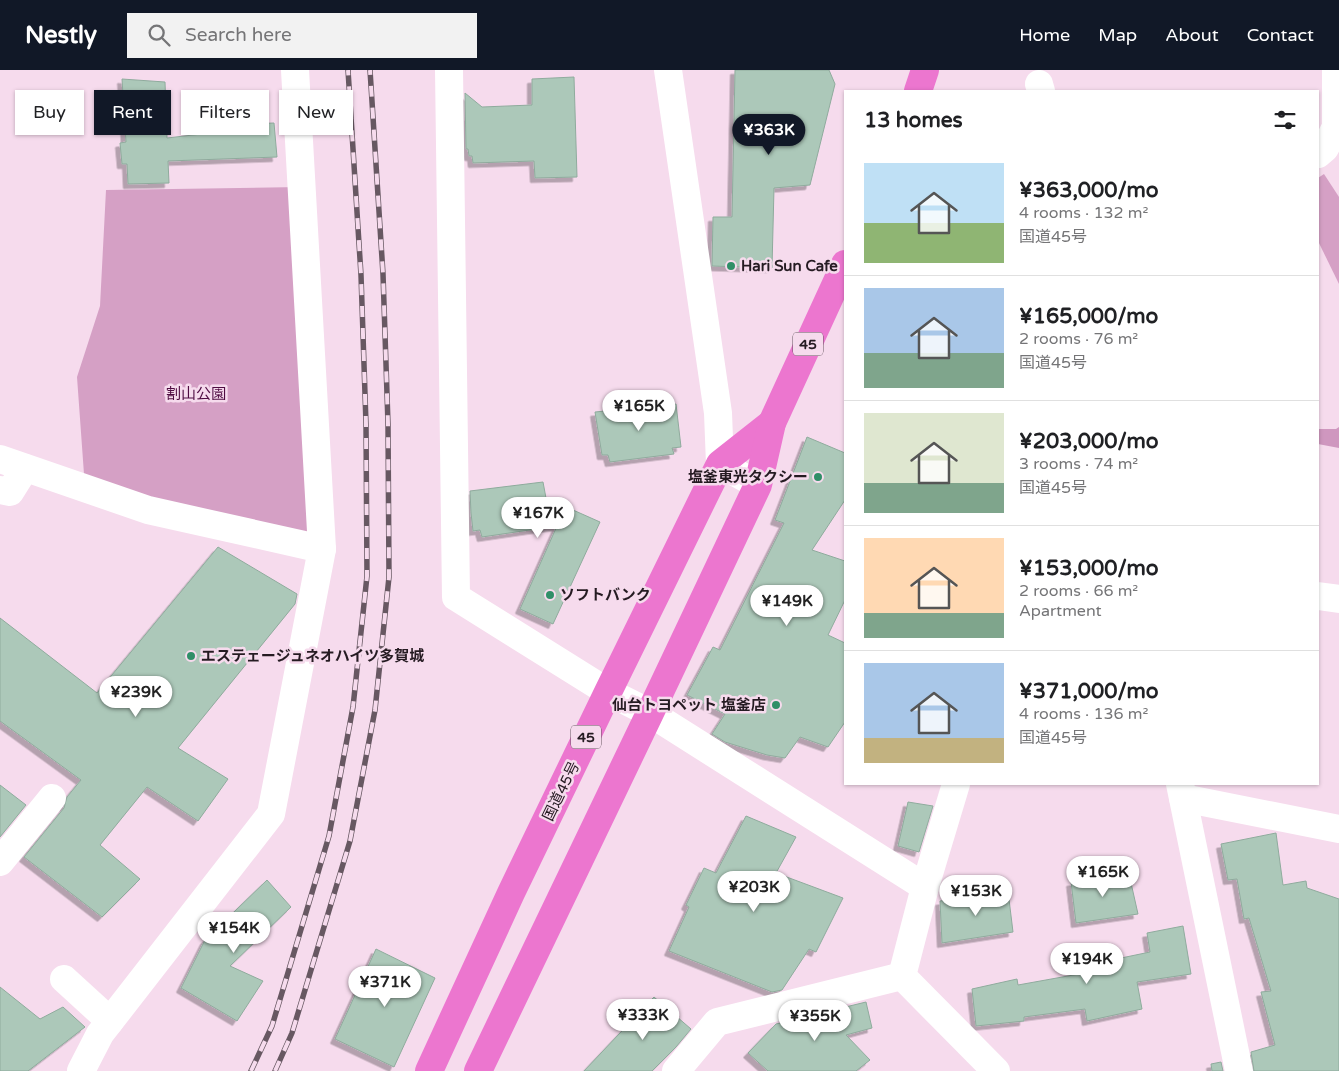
<!DOCTYPE html>
<html lang="en">
<head>
<meta charset="utf-8">
<style>
	:root { --surface:#fff; --page:#f2f2f2; --text:#202124; --muted:#757577; --line:#e0e0e0; --accent:#111827 }
	body { margin:0; font-family:"Varela Round","Noto Sans JP",sans-serif; background:var(--page); color:var(--text); height:100vh; display:flex; flex-direction:column; font-size:19px; white-space:nowrap }
	* { box-sizing:border-box; margin:0 }
	p { font-size:16px; color:var(--muted) }
	.icon { flex:none; width:28px; height:28px; fill:none; stroke:currentColor; stroke-width:2; stroke-linecap:round; stroke-linejoin:round }
	.map { position:relative; flex:1; overflow:hidden }
	.panel { position:absolute; left:844px; top:20px; width:475px; height:695px; display:flex; flex-direction:column; background:var(--surface); border-radius:0px; box-shadow:0 1px 4px #0004 }
	.panel>* { flex:none }
	.banner { position:absolute; left:15px; top:20px; width:475px; height:45px; display:flex; gap:10px }
	.price { position:absolute; translate:-50% -42px; padding:0 11px; border-radius:18px; background:#fff; color:#222; font-size:16px; line-height:32px; filter:drop-shadow(0 1px 2px #0008) }
	.price::after { content:''; position:absolute; left:50%; top:30px; width:15px; height:11px; margin-left:-8px; background:inherit; clip-path:polygon(0 0,100% 0,50% 100%) }
	.price.active { background:var(--accent); color:#fff }
	ul { padding:0; list-style:none }
	li { display:flex; align-items:center; gap:15px; height:125px; padding:0 20px }
	li+li { border-top:1px solid var(--line) }
	li span { display:grid; place-items:center; flex:none; width:140px; height:100px; border-radius:0px; color:#555 }
	li>.icon { margin-inline-start:auto }
	span .icon { width:60px; height:60px; fill:#fffc; stroke-width:1 }
	li b { font-size:21px }
	h2 { display:flex; justify-content:space-between; align-items:center; height:60px; padding:0 20px; font-size:21px }
	.chip { padding:0 18px; border-radius:0px; background:var(--surface); box-shadow:0 1px 4px #0004; font-size:18px; line-height:45px }
	.chip.active { background:var(--accent); color:#fff }
	header { display:flex; align-items:center; gap:30px; box-sizing:border-box; height:70px; padding:0 25px; background:var(--accent); color:#fff }
	header strong { font-size:24px }
	nav { display:flex; gap:28px; margin-inline-start:auto; font-size:18px }
	.search { width:350px; height:45px; background:var(--page); display:flex; align-items:center; gap:12px; box-sizing:border-box; padding:0 18px; border-radius:0px; color:var(--muted); font-size:19px }
	.map>svg:first-child { display:block }
</style>
</head>
<body>
<header>
<strong>Nestly</strong>
<div class="search"><svg class="icon" aria-label="search" viewBox="0 0 24 24"><circle cx="10" cy="10" r="6"/><path d="M15 15l6 6"/></svg>Search here</div>
<nav><a>Home</a><a>Map</a><a>About</a><a>Contact</a></nav>
</header>
<div class="map">
<svg width="1339" height="1001" viewBox="0 0 1339 1001">
	<defs>
		<filter id="shadow"><feDropShadow dx="-4.5" dy="4.5" stdDeviation="0" flood-color="#0004"/></filter>
	</defs>
	<rect width="100%" height="100%" fill="#f6dbed"/>
	<!-- green -->
	<g fill="#d5a0c5">
		<path d="M1324 104 1339 127V214L1318 171V108Z"/>
		<path d="M301 117 322 479 85 418 77 307 100 236 106 120Z"/>
	</g>
	<!-- forest -->
	<path fill="#cf97bf" d="M1339 357V378L1318 374V359H1336Z"/>
	<!-- building -->
	<g fill="#acc8b9" stroke="#8fab9d" filter="url(#shadow)">
		<path d="M735 0H829L835 14 810 115 774 118 772 198 712 196 713 147H732Z"/>
		<path d="M574 7 577 107 535 108 534 91 473 93 472 86H469L468 79H466L465 23 482 37 532 35V9Z"/>
		<path d="M122 9 165 12 167 68 219 62V55L274 53 277 87 168 91 169 113 128 114 127 94H122L120 73 126 72Z"/>
		<path d="M676 334 681 377 672 378 674 384 610 392 608 385H602L595 342Z"/>
		<path d="M807 367 845 383V430L812 480 845 491V530L828 565 845 573V652L828 677 800 667 785 688 767 685 725 672 712 664 725 644 687 625 713 577 720 580 784 453 775 450Z"/>
		<path d="M543 412 546 428 600 452 553 554 520 539 557 456 482 467 480 460 473 461 471 443 470 421Z"/>
		<path d="M218 477 297 524 295 534 178 678 228 709 198 751 147 717 100 775 140 809 102 847 24 787 64 738 67 727 81 710 0 651V548L97 623Z"/>
		<path d="M0 715 26 735 0 767Z"/>
		<path d="M908 732 933 736 919 782 898 776Z"/>
		<path d="M746 746 796 767 776 803 843 828 816 882 809 879 782 920 772 922 669 881 689 837 686 835 704 798 716 803Z"/>
		<path d="M1276 763 1283 815 1306 811 1307 818 1339 829V1001H1254L1251 982 1275 975 1261 922 1271 921 1249 848 1244 849 1237 809 1228 810 1221 774Z"/>
		<path d="M1129 804 1138 844 1076 853 1071 812Z"/>
		<path d="M267 810 291 837 230 896 263 911 237 951 181 918 205 870Z"/>
		<path d="M1008 821 1013 862 942 873 940 831Z"/>
		<path d="M1183 856 1191 904 1137 912 1142 939 1087 951 1085 939 1024 947V951L976 956 972 919 1017 909 1018 915 1079 904 1078 897 1150 882 1147 863Z"/>
		<path d="M376 879 435 908 394 997 335 969Z"/>
		<path d="M0 917 40 949 63 937 85 957 28 1001H0Z"/>
		<path d="M654 927 691 959 676 977 652 1001H584Z"/>
		<path d="M866 932 872 958 846 965 870 990 856 1001H768L748 983 776 954Z"/>
		<path d="M1221 992 1223 1001H1212L1211 994Z"/>
	</g>
	<g fill="none" stroke-linecap="round" stroke-linejoin="round">
		<!-- minor -->
		<g stroke="#fff" stroke-width="28">
			<path d="M449 0 456 527 608 622 650 643 925 817"/>
			<path d="M668 0 718 343 720 394 758 415"/>
			<path d="M1039 14 1041 21"/>
			<path d="M1318 84 1325 78 1336 57V0"/>
			<path d="M0 389 148 440 322 479"/>
			<path d="M0 420 10 422 25 398"/>
			<path d="M1318 526 1339 529"/>
			<path d="M956 714 925 817 902 906 996 1001"/>
			<path d="M1180 714 1239 1001"/>
			<path d="M1183 728 1339 759"/>
			<path d="M0 792 52 728"/>
			<path d="M64 909 110 951"/>
			<path d="M81 1001 100 964 271 744 322 479 295 0"/>
			<path d="M676 1001 717 952 902 906"/>
		</g>
		<!-- highway -->
		<g stroke="#ec76cf" stroke-width="28">
			<path d="M918 21 925 0"/>
			<path d="M429 1001 511 823 608 622 720 394 772 353"/>
			<path d="M478 1001 650 643 758 415 772 353 845 194"/>
		</g>
		<!-- rail casing -->
		<g stroke="#675862" stroke-width="5.5">
			<g id="rail">
				<path d="M251 1001 272 956 329 766 353 637 367 506 366 354 361 205 348 0"/>
				<path d="M275 1001 292 963 350 771 375 640 389 507 388 354 383 204 370 0"/>
			</g>
		</g>
		<!-- rail -->
		<use href="#rail" stroke="#f6dbed" stroke-width="4" stroke-dasharray="11" stroke-linecap="butt"/>
	</g>
	<!-- markers -->
	<g fill="#308f68" stroke="#f6dbed" stroke-width="2">
		<circle cx="731" cy="196" r="5"/>
		<circle cx="818" cy="407" r="5"/>
		<circle cx="550" cy="525" r="5"/>
		<circle cx="191" cy="586" r="5"/>
		<circle cx="776" cy="635" r="5"/>
	</g>
	<g text-anchor="middle" stroke-width="5" stroke-linejoin="round" paint-order="stroke">
		<!-- shield labels -->
		<g fill="#f6dbed" stroke="#64555f" stroke-width="1">
			<rect x="793" y="262.5" width="30" height="23" rx="4"/>
			<rect x="571" y="655.5" width="30" height="23" rx="4"/>
		</g>
		<g font-size="14" font-weight="bold" fill="#251b22">
			<text x="808" y="279">45</text>
			<text x="586" y="672">45</text>
		</g>
		<!-- poi labels -->
		<g font-size="15" font-weight="bold" fill="#251b22" stroke="#f6dbed" text-anchor="start">
			<text x="741" y="201">Hari Sun Cafe</text>
			<text x="808" y="412" text-anchor="end">塩釜東光タクシー</text>
			<text x="560" y="530">ソフトバンク</text>
			<text x="201" y="591">エステェージュネオハイツ多賀城</text>
			<text x="766" y="640" text-anchor="end">仙台トヨペット 塩釜店</text>
		</g>
		<!-- park labels -->
		<g font-size="15" fill="#4f0c42" stroke="#f6dbed">
			<text x="196" y="329">割山公園</text>
		</g>
		<!-- street labels -->
		<g font-size="15" fill="#251b22" stroke="#f6dbed">
			<text transform="translate(561 721) rotate(-64)" y="5">国道45号</text>
		</g>
	</g>
</svg>
<b class="price active" style="left:769px;top:86px">¥363K</b>
<b class="price" style="left:639px;top:362px">¥165K</b>
<b class="price" style="left:538px;top:469px">¥167K</b>
<b class="price" style="left:787px;top:557px">¥149K</b>
<b class="price" style="left:136px;top:648px">¥239K</b>
<b class="price" style="left:1103px;top:828px">¥165K</b>
<b class="price" style="left:754px;top:843px">¥203K</b>
<b class="price" style="left:976px;top:847px">¥153K</b>
<b class="price" style="left:234px;top:884px">¥154K</b>
<b class="price" style="left:1087px;top:915px">¥194K</b>
<b class="price" style="left:385px;top:938px">¥371K</b>
<b class="price" style="left:643px;top:971px">¥333K</b>
<b class="price" style="left:815px;top:972px">¥355K</b>
<div class="banner">
<a class="chip">Buy</a>
<a class="chip active">Rent</a>
<a class="chip">Filters</a>
<a class="chip">New</a>
</div>
<section class="panel">
<h2>13 homes<svg class="icon" aria-label="filters" viewBox="0 0 24 24"><path d="M4 7h16M4 17h16"/><circle cx="9" cy="7" r="2"/><circle cx="15" cy="17" r="2"/></svg></h2>
<ul>
<li><span style="background:linear-gradient(#bfe0f5 60%,#8fb573 0)"><svg class="icon" aria-label="home" viewBox="0 0 24 24"><path d="M3 11l9-7 9 7M6 9v11h12V9"/></svg></span><div><b>¥363,000/mo</b><p>4 rooms · 132 m²</p><p>国道45号</p></div></li>
<li><span style="background:linear-gradient(#a9c7e8 65%,#7fa58c 0)"><svg class="icon" aria-label="home" viewBox="0 0 24 24"><path d="M3 11l9-7 9 7M6 9v11h12V9"/></svg></span><div><b>¥165,000/mo</b><p>2 rooms · 76 m²</p><p>国道45号</p></div></li>
<li><span style="background:linear-gradient(#dfe7d0 70%,#7fa58c 0)"><svg class="icon" aria-label="home" viewBox="0 0 24 24"><path d="M3 11l9-7 9 7M6 9v11h12V9"/></svg></span><div><b>¥203,000/mo</b><p>3 rooms · 74 m²</p><p>国道45号</p></div></li>
<li><span style="background:linear-gradient(#ffd9b3 75%,#7fa58c 0)"><svg class="icon" aria-label="home" viewBox="0 0 24 24"><path d="M3 11l9-7 9 7M6 9v11h12V9"/></svg></span><div><b>¥153,000/mo</b><p>2 rooms · 66 m²</p><p>Apartment</p></div></li>
<li><span style="background:linear-gradient(#a9c7e8 75%,#c2b280 0)"><svg class="icon" aria-label="home" viewBox="0 0 24 24"><path d="M3 11l9-7 9 7M6 9v11h12V9"/></svg></span><div><b>¥371,000/mo</b><p>4 rooms · 136 m²</p><p>国道45号</p></div></li>
</ul>
</section>
</div>
</body>
</html>
